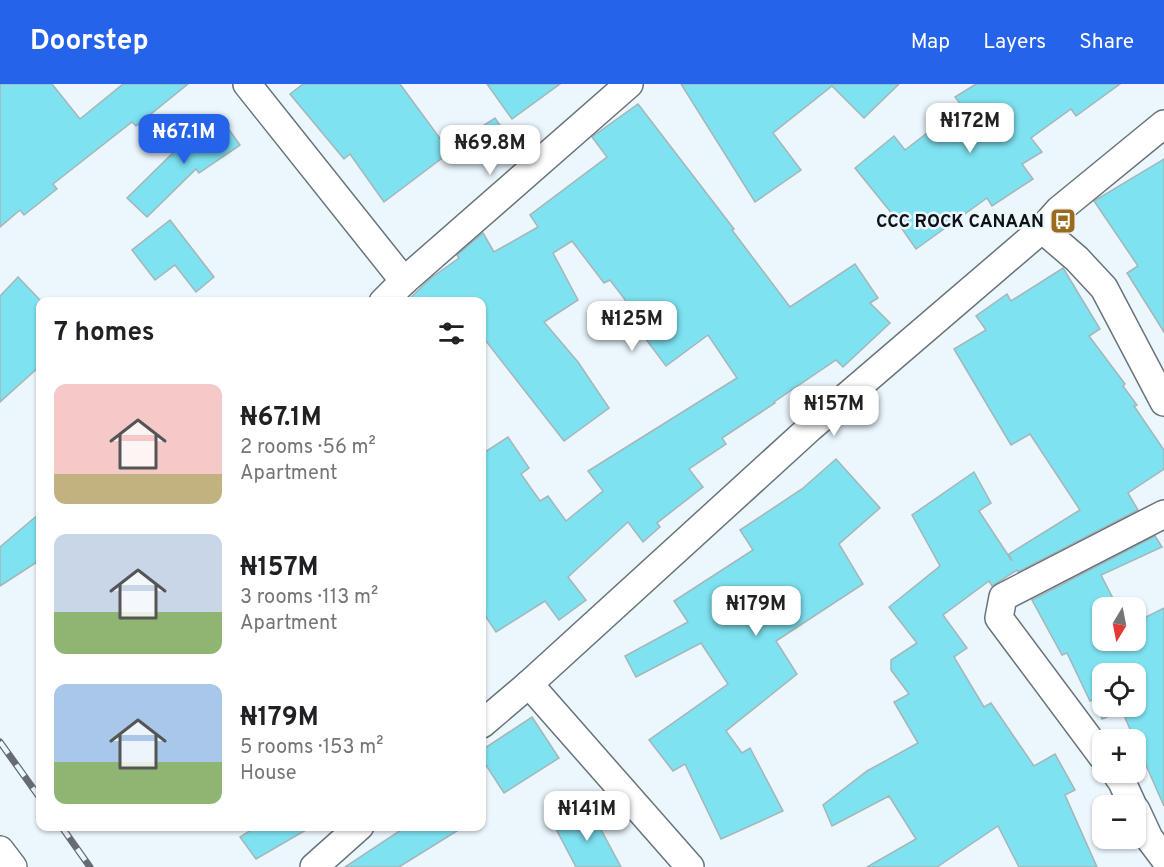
<!DOCTYPE html>
<html lang="en">
<head>
<meta charset="utf-8">
<style>
	:root { --surface:#fff; --page:#f6f6f6; --text:#202124; --muted:#757577; --accent:#2563eb }
	body { margin:0; font-family:Overpass,sans-serif; background:var(--page); color:var(--text); height:100vh; display:flex; flex-direction:column; font-size:22px; white-space:nowrap }
	* { box-sizing:border-box; margin:0 }
	p { font-size:20px; color:var(--muted) }
	.icon { flex:none; width:33px; height:33px; fill:none; stroke:currentColor; stroke-width:2; stroke-linecap:round; stroke-linejoin:round }
	.map { position:relative; flex:1; overflow:hidden }
	.panel { position:absolute; left:36px; top:213px; width:450px; height:534px; display:flex; flex-direction:column; background:var(--surface); border-radius:12px; box-shadow:0 2px 4px #0004 }
	.panel>* { flex:none }
	.needle { width:39px; rotate:190deg }
	.tools { position:absolute; left:1092px; top:513px; display:grid; gap:12px }
	.tools a { display:grid; place-items:center; width:54px; height:54px; border-radius:12px; background:var(--surface); box-shadow:0 2px 4px #0004; font-size:30px }
	.price { position:absolute; translate:-50% -51px; padding:0 14px; border-radius:12px; background:#fff; color:#222; font-size:20px; line-height:39px; filter:drop-shadow(0 2px 3px #0008) }
	.price::after { content:''; position:absolute; left:50%; top:36px; width:18px; height:14px; margin-left:-9px; background:inherit; clip-path:polygon(0 0,100% 0,50% 100%) }
	.price.active { background:var(--accent); color:#fff }
	ul { padding:0; list-style:none }
	li { display:flex; align-items:center; gap:18px; height:150px; padding:0 18px }
	li span { display:grid; place-items:center; flex:none; width:168px; height:120px; border-radius:12px; color:#555 }
	li>.icon { margin-inline-start:auto }
	span .icon { width:72px; height:72px; fill:#fffc; stroke-width:1 }
	li b { font-size:26px }
	h2 { display:flex; justify-content:space-between; align-items:center; height:72px; padding:0 18px; font-size:26px }
	header { display:flex; align-items:center; gap:36px; box-sizing:border-box; height:84px; padding:0 30px; background:var(--accent); color:#fff }
	header strong { font-size:28px }
	nav { display:flex; gap:33px; margin-inline-start:auto; font-size:21px }
	.map>svg:first-child { display:block }
</style>
</head>
<body>
<header>
<strong>Doorstep</strong>
<nav><a>Map</a><a>Layers</a><a>Share</a></nav>
</header>
<div class="map">
<svg width="1164" height="783" viewBox="0 0 1164 783">
	<rect width="100%" height="100%" fill="#ecf6fd"/>
	<!-- building -->
	<g fill="#7ee2f1" stroke="#a5b5b8" stroke-width="1.5" fill-rule="evenodd">
		<path d="M0 0H52L80 35 123 0H188L136 42 132 38 53 100 57 105 24 131 20 126 0 143Z"/>
		<path d="M303 0H400L450 68 384 118 350 70 344 75 290 10Z"/>
		<path d="M487 0H560L512 35Z"/>
		<path d="M681 0H899L864 34 832 2 773 49 801 86 755 118Z"/>
		<path d="M976 0H1120L1076 32 1071 25 1031 54 1042 68 1022 80 1033 95 992 122 987 114 916 165 889 126 855 84 894 52 905 66 962 22 955 13Z"/>
		<path d="M638 20 734 145 732 146 790 223 855 180 878 214 870 219 890 239 843 283 836 276 774 318 775 319 722 354 726 360 689 385 703 403 657 439 660 443 643 458 628 438 568 493 586 516 559 536 545 517 496 548 482 527V370L508 353 529 384 521 390 540 417 548 412 566 437 603 407 588 387 737 294 708 251 666 282 636 242 642 238 610 196 604 199 572 157 553 169 578 216 544 238 578 278 609 324 564 357 482 252V218H406L431 194 459 174 457 171 483 149 494 168 538 143 530 131 607 73 592 53Z"/>
		<path d="M220 33 240 61 199 89 196 85 147 133 127 114 187 55Z"/>
		<path d="M495 34 511 58 489 74 472 49Z"/>
		<path d="M1164 75V248L1127 189 1138 182 1094 117Z"/>
		<path d="M170 136 214 193 196 208 175 181 155 196 132 166Z"/>
		<path d="M1063 184 1100 245 1089 252 1125 300 1123 302 1137 321 1134 322 1164 366V385L1128 409 1138 426 1018 488 1017 486 992 502 989 497 943 531 967 564 954 573 984 623 991 619 1034 682 1055 670 1075 706 1065 711 1097 783H1019L998 742 937 783H867L916 755 889 712 832 742 823 721 867 687 918 659 894 618 909 610 891 586V576L917 559 889 523 940 482 912 431 974 388 991 419 979 427 1012 477 1009 470 1080 426 1030 350 1011 361 954 265 986 246 976 232 1007 210 1011 217Z"/>
		<path d="M18 193 40 216V282L0 318V212Z"/>
		<path d="M836 375 880 424 839 460 863 500 776 557 797 590 726 647 742 669 750 664 783 727 721 755 685 680 673 687 649 656 728 600 701 559 636 593 625 572 688 538 674 517 753 466 740 446 802 405Z"/>
		<path d="M40 429V476L0 502V463Z"/>
		<path d="M1155 452 1162 463 1101 491 1118 524H1102V556H1136V538L1164 524V722L1122 627 1102 635 1095 615 1090 617 1067 569 1062 571 1032 516ZM1102 590H1136V622H1102Z"/>
		<path d="M532 633 559 674 504 709 482 675V666Z"/>
		<path d="M590 725 621 783H576L555 743Z"/>
		<path d="M258 742H313L256 775 240 753Z"/>
		<path d="M407 742H465L399 783H345Z"/>
	</g>
	<g fill="none" stroke-linecap="round" stroke-linejoin="round">
		<!-- minor casing -->
		<g stroke="#68737b" stroke-width="30">
			<g id="minor">
				<path d="M247 0 404 197"/>
				<path d="M1042 145 1077 175 1104 204 1164 318"/>
				<path d="M383 218 404 197 629 0"/>
				<path d="M529 600 690 783"/>
				<path d="M482 640 529 600 811 343 1042 145 1059 126 1164 40"/>
				<path d="M1102 672 999 534 1003 513 1164 430"/>
				<path d="M1115 688 1122 698 1133 722"/>
				<path d="M1136 726 1149 754 1164 774"/>
				<path d="M0 766 13 783"/>
				<path d="M314 783 360 742"/>
			</g>
		</g>
		<!-- minor -->
		<use href="#minor" stroke="#fff" stroke-width="27"/>
		<!-- rail casing -->
		<g stroke="#666c71" stroke-width="7">
			<g id="rail">
				<path d="M0 658 40 714"/>
				<path d="M61 742 90 783"/>
			</g>
		</g>
		<!-- rail -->
		<use href="#rail" stroke="#ecf6fd" stroke-width="4.5" stroke-dasharray="14" stroke-linecap="butt"/>
	</g>
	<!-- icons -->
	<defs>
		<g id="bus-square" transform="scale(1.35)"><rect x="-9" y="-9" width="18" height="18" rx="4" fill="#9b6b1d" stroke="#ecf6fd"/><path d="M-5-6H5V4H4V6H2V4H-2V6H-4V4H-5ZM-3.5-4V0h7V-4ZM-3.5 1.2v1.5H-2V1.2ZM2 1.2v1.5H3.5V1.2Z" fill="#fff"/></g>
	</defs>
	<g fill-rule="evenodd">
		<use href="#bus-square" x="1063" y="137"/>
	</g>
	<g text-anchor="middle" stroke-width="5" stroke-linejoin="round" paint-order="stroke">
		<!-- poi labels -->
		<g font-size="18" font-weight="bold" fill="#0e1215" stroke="#ecf6fd" text-anchor="end">
			<text x="1044" y="143">CCC ROCK CANAAN</text>
		</g>
	</g>
</svg>
<div class="tools">
<a><svg class="needle" viewBox="-14 -14 28 28"><path d="M0-13l5 13h-10z" fill="#e53935"/><path d="M0 13l5-13h-10z" fill="#757577"/></svg></a>
<a><svg class="icon" aria-label="locate" viewBox="0 0 24 24"><circle cx="12" cy="12" r="6"/><path d="M12 2v4M12 18v4M2 12h4M18 12h4"/></svg></a>
<a>+</a>
<a>−</a>
</div>
<b class="price" style="left:970px;top:70px">₦172M</b>
<b class="price active" style="left:184px;top:81px">₦67.1M</b>
<b class="price" style="left:490px;top:92px">₦69.8M</b>
<b class="price" style="left:632px;top:268px">₦125M</b>
<b class="price" style="left:834px;top:353px">₦157M</b>
<b class="price" style="left:756px;top:553px">₦179M</b>
<b class="price" style="left:587px;top:758px">₦141M</b>
<section class="panel">
<h2>7 homes<svg class="icon" aria-label="filters" viewBox="0 0 24 24"><path d="M4 7h16M4 17h16"/><circle cx="9" cy="7" r="2"/><circle cx="15" cy="17" r="2"/></svg></h2>
<ul>
<li><span style="background:linear-gradient(#f6c9c9 75%,#c2b280 0)"><svg class="icon" aria-label="home" viewBox="0 0 24 24"><path d="M3 11l9-7 9 7M6 9v11h12V9"/></svg></span><div><b>₦67.1M</b><p>2 rooms · 56 m²</p><p>Apartment</p></div></li>
<li><span style="background:linear-gradient(#c9d6e8 65%,#8fb573 0)"><svg class="icon" aria-label="home" viewBox="0 0 24 24"><path d="M3 11l9-7 9 7M6 9v11h12V9"/></svg></span><div><b>₦157M</b><p>3 rooms · 113 m²</p><p>Apartment</p></div></li>
<li><span style="background:linear-gradient(#a9c7e8 65%,#8fb573 0)"><svg class="icon" aria-label="home" viewBox="0 0 24 24"><path d="M3 11l9-7 9 7M6 9v11h12V9"/></svg></span><div><b>₦179M</b><p>5 rooms · 153 m²</p><p>House</p></div></li>
</ul>
</section>
</div>
</body>
</html>
